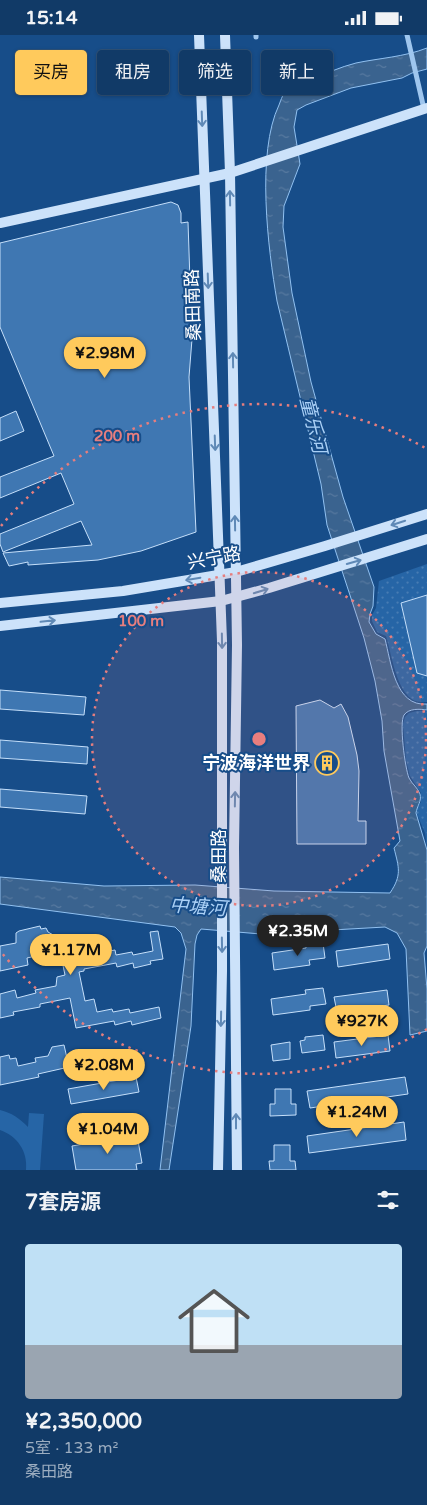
<!DOCTYPE html>
<html lang="zh">
<head>
<meta charset="utf-8">
<style>
	:root { --surface:#113a67; --page:#1a416d; --text:#f1f3f6; --muted:#9cadc0; --line:#30547b; --accent:#ffca5c }
	body { margin:0; font-family:"Varela Round","Noto Sans SC",sans-serif; background:var(--page); color:var(--text); height:100vh; display:flex; flex-direction:column; font-size:19px; white-space:nowrap }
	* { box-sizing:border-box; margin:0 }
	p { font-size:16px; color:var(--muted) }
	.icon { flex:none; width:28px; height:28px; fill:none; stroke:currentColor; stroke-width:2; stroke-linecap:round; stroke-linejoin:round }
	.map { position:relative; height:1135px; overflow:hidden }
	.sheet { display:flex; flex-direction:column; background:var(--surface); flex:1 }
	.sheet>* { flex:none }
	.banner { position:absolute; left:15px; top:15px; width:398px; height:45px; display:flex; gap:10px }
	.price { position:absolute; translate:-50% -42px; padding:0 11px; border-radius:18px; background:var(--accent); color:#111; font-size:16px; line-height:32px; filter:drop-shadow(0 1px 2px #0008) }
	.price::after { content:''; position:absolute; left:50%; top:30px; width:15px; height:11px; margin-left:-8px; background:inherit; clip-path:polygon(0 0,100% 0,50% 100%) }
	.price.on { background:#222; color:#fff }
	ul { padding:0; list-style:none }
	li { display:grid; align-content:center; gap:10px; height:265px; padding:0 25px }
	li span { display:grid; place-items:center; height:155px; border-radius:5px; color:#555 }
	li>.icon { margin-inline-start:auto }
	span .icon { width:90px; height:90px; fill:#fffc; stroke-width:1 }
	li b { font-size:21px }
	h2 { display:flex; justify-content:space-between; align-items:center; height:60px; padding:0 25px; font-size:21px }
	.pill { padding:0 18px; border-radius:5px; background:var(--surface); box-shadow:0 1px 4px #0004,0 0 0 1px var(--line); font-size:18px; line-height:45px }
	.pill.on { background:var(--accent); color:#111 }
	.status { display:flex; justify-content:space-between; align-items:center; height:35px; padding:0 25px; background:var(--surface); direction:ltr }
	.status svg { height:14px; fill:currentColor }
	.map>svg:first-child { display:block }
</style>
</head>
<body>
<div class="status"><b>15:14</b><svg viewBox="0 0 49 12"><path d="M0 12V9h3v3zM5 12V6h3v6zM10 12V3h3v9zM15 12V0h3v12zM26 1h20v11H26zM47 4h2v5h-2z"/></svg></div>
<div class="map">
<svg width="427" height="1135" viewBox="0 0 427 1135">
	<defs>
		<pattern id="park-dots" width="8" height="8" patternUnits="userSpaceOnUse" patternTransform="scale(1.25)"><rect width="8" height="8" fill="#2665a6"/><path d="M2 2h.1M6 6h.1" fill="none" stroke="#477cb3" stroke-width="1.8" stroke-linecap="round"/></pattern>
		<pattern id="water-ripples" width="26" height="14" patternUnits="userSpaceOnUse" patternTransform="scale(1.25)"><rect width="26" height="14" fill="#3a638f"/><path d="M2 4q2-2 4 0t4 0M15 11q2-2 4 0t4 0" fill="none" stroke="#587aa0"/></pattern>
	</defs>
	<rect width="100%" height="100%" fill="#174d89"/>
	<!-- park -->
	<g fill="url(#park-dots)">
		<path d="M427 529V667C423 667 419 667 415 666 396 657 392 620 386 601L377 597 372 586V580L376 573 379 546Z"/>
		<path d="M417 676H427V811L425 798 417 779V774L421 767V758L410 741 406 725 403 689 405 682 409 678Z"/>
	</g>
	<!-- garden -->
	<path fill="#2665a6" d="M0 1075C12 1078 19 1083 28 1092L29 1078 44 1079 40 1135H26C28 1116 17 1101 0 1095Z"/>
	<!-- water -->
	<path fill="url(#water-ripples)" stroke="#91c1f1" d="M427 13V34L412 38 402 43 351 53 306 70 297 75 294 92 300 129 284 171 283 192 292 258 311 347 343 462 374 552 373 571 370 579 369 587 376 599 385 604C391 627 395 672 427 669V675C420 674 409 673 404 680 399 688 405 733 409 743 412 749 418 753 420 759 422 766 417 771 416 778L427 815V911L424 918 427 954V996L410 1000 406 914 397 898 385 892 261 899 201 894 197 900 195 909 191 991 169 1135H160L186 914 181 898 175 892 0 869V842L104 851 195 850 274 856 390 858C402 840 399 833 394 813L400 806 384 716 382 686 375 646 364 603 327 490 321 449 277 266C268 214 256 118 279 70 281 65 283 57 289 54 295 50 303 48 310 45 325 39 340 32 356 28 380 23 404 22 427 13Z"/>
	<!-- building -->
	<g fill="#3f77b2" stroke="#c5dffa">
		<path d="M171 167 178 170 181 178V188L188 187 192 304 189 342 196 497 141 516 98 525 28 530V527L9 531 3 518 92 510 81 486 3 517 0 509V499L74 469 61 438 0 463V442L54 421 0 292V208Z"/>
		<path d="M16 376 24 396 0 406V383Z"/>
		<path d="M427 560V641L417 638 401 568Z"/>
		<path d="M0 655 86 662 84 680 0 674Z"/>
		<path d="M320 665 334 673 341 669 348 682 357 720 359 736 358 786H366V809H297L296 671Z"/>
		<path d="M0 705 88 712 87 729 0 723Z"/>
		<path d="M0 754 87 761 85 779 0 772Z"/>
		<path d="M40 891 41 894 46 893 48 897 55 901 61 900 63 910 78 907 79 910 96 906 98 918 115 915 116 920 132 917 133 920 153 916 150 897 158 896 163 924 150 926 151 929 134 933 133 928 117 932 116 928 84 934V936L79 937 85 966 94 964 97 977 112 974 113 977 129 974 130 978 159 972 161 983 132 990 131 986 115 990 114 986 76 993 70 963 40 969V972L13 977 14 980 0 983V959L15 955 17 963 36 958 35 955 56 951 57 942 65 940 61 921 46 925 44 919 27 923 28 930 0 936V911L16 908V898L19 896Z"/>
		<path d="M323 908 325 923 309 925 310 930 274 935 272 918 306 913V910Z"/>
		<path d="M388 909 390 924 338 932 336 916Z"/>
		<path d="M323 953 326 969 310 971V975L273 980 271 964 306 959 305 955Z"/>
		<path d="M387 955 389 970 337 977 334 962Z"/>
		<path d="M323 1000 325 1015 302 1018 300 1006 305 1005V1002Z"/>
		<path d="M388 1000 390 1016 336 1023 334 1007Z"/>
		<path d="M290 1007V1024L273 1026 271 1010Z"/>
		<path d="M64 1010 69 1032 38 1039 39 1042 0 1050V1022L9 1020 10 1024 16 1023 18 1031 36 1027 35 1023 48 1021 52 1012Z"/>
		<path d="M136 1042 139 1057 71 1069 68 1054Z"/>
		<path d="M405 1042 408 1059 310 1073 307 1056Z"/>
		<path d="M275 1054H291V1069H296V1080L270 1081V1069H275Z"/>
		<path d="M404 1087 406 1105 309 1118 307 1101Z"/>
		<path d="M137 1100 142 1128 136 1129 137 1135H76L72 1111Z"/>
		<path d="M274 1110H290V1126H295L296 1135H270L269 1126H274Z"/>
	</g>
	<g fill="none" stroke-linecap="round" stroke-linejoin="round">
		<!-- street -->
		<g stroke="#9fc6ee" stroke-width="5">
			<path d="M256 0V2"/>
			<path d="M407 0 424 74"/>
		</g>
		<!-- secondary -->
		<g stroke="#cce2fa" stroke-width="10">
			<path d="M199 0 222 606V936L218 1135"/>
			<path d="M225 0 230 138 237 610 234 813 237 1135"/>
			<path d="M0 188 230 138 427 73"/>
			<path d="M0 568 123 556 236 537 325 511 427 479"/>
			<path d="M0 591 221 566 269 553 427 504"/>
		</g>
	</g>
	<!-- one-way arrows -->
	<defs><path id="oneway-shaft" d="M-6 0H5M1.5-3L5.5 0L1.5 3" fill="none" stroke-width="1.6" stroke-linecap="round" stroke-linejoin="round" transform="scale(1.25)"/></defs>
	<g stroke="#5f89b6">
		<use href="#oneway-shaft" transform="translate(202 84) rotate(88)"/>
		<use href="#oneway-shaft" transform="translate(230 163) rotate(-91)"/>
		<use href="#oneway-shaft" transform="translate(208 246) rotate(88)"/>
		<use href="#oneway-shaft" transform="translate(233 325) rotate(-91)"/>
		<use href="#oneway-shaft" transform="translate(215 408) rotate(88)"/>
		<use href="#oneway-shaft" transform="translate(235 488) rotate(-91)"/>
		<use href="#oneway-shaft" transform="translate(398 488) rotate(162)"/>
		<use href="#oneway-shaft" transform="translate(354 527) rotate(-16)"/>
		<use href="#oneway-shaft" transform="translate(193 544) rotate(170)"/>
		<use href="#oneway-shaft" transform="translate(261 556) rotate(-17)"/>
		<use href="#oneway-shaft" transform="translate(48 586) rotate(-6)"/>
		<use href="#oneway-shaft" transform="translate(222 606) rotate(89)"/>
		<use href="#oneway-shaft" transform="translate(235 764) rotate(-89)"/>
		<use href="#oneway-shaft" transform="translate(222 910) rotate(89)"/>
		<use href="#oneway-shaft" transform="translate(221 984) rotate(91)"/>
		<use href="#oneway-shaft" transform="translate(236 1086) rotate(-90)"/>
	</g>
	<!-- distance rings -->
	<circle cx="259" cy="704" r="167" fill="#e67e7e" fill-opacity=".12"/>
	<g fill="none" stroke="#e67e7e" stroke-width="2.5" stroke-dasharray="2.5 5">
		<circle cx="259" cy="704" r="167"/>
		<path d="M427 994A335 335 0 0 1 1 917M1 491A335 335 0 0 1 427 414"/>
	</g>
	<!-- icons -->
	<defs>
		<g id="building-ring" transform="scale(1.25)"><circle r="9.5" fill="#174d89" stroke="#ffca5c" stroke-width="1.5"/><path d="M-4-6H4V6H1V3H-1V6H-4ZM-2.5-4.3h1.7v1.8h-1.7ZM.8-4.3h1.7v1.8H.8ZM-2.5-1h1.7V.8h-1.7ZM.8-1h1.7V.8H.8Z" fill="#ffca5c"/></g>
	</defs>
	<g fill-rule="evenodd">
		<use href="#building-ring" x="327" y="728"/>
	</g>
	<g text-anchor="middle" stroke-width="4" stroke-linejoin="round" paint-order="stroke">
		<!-- street labels -->
		<g font-size="18" fill="#fff" stroke="#174d89">
			<text transform="translate(193 270) rotate(-92)" y="6">桑田南路</text>
			<text transform="translate(214 523) rotate(-11)" y="6">兴宁路</text>
			<text transform="translate(219 821) rotate(-90)" y="6">桑田路</text>
		</g>
		<!-- poi labels -->
		<g font-size="18" font-weight="bold" fill="#fff" stroke="#174d89" text-anchor="end">
			<text x="310" y="734">宁波海洋世界</text>
		</g>
		<!-- water labels -->
		<g font-size="19" font-style="italic" fill="#aad0f6" stroke="#174d89">
			<text transform="translate(314 390) rotate(76)" y="7">童乐河</text>
			<text transform="translate(198 871) rotate(4)" y="7">中塘河</text>
		</g>
	</g>
	<circle cx="259" cy="704" r="8" fill="#e67e7e" stroke="#174d89" stroke-width="2.5"/>
	<g font-size="15" text-anchor="middle" font-weight="bold" fill="#e67e7e" stroke="#174d89" stroke-width="4" stroke-linejoin="round" paint-order="stroke">
		<text x="117" y="406">200 m</text>
		<text x="141" y="591">100 m</text>
	</g>
</svg>
<b class="price" style="left:105px;top:344px">¥2.98M</b>
<b class="price on" style="left:298px;top:922px">¥2.35M</b>
<b class="price" style="left:71px;top:941px">¥1.17M</b>
<b class="price" style="left:362px;top:1012px">¥927K</b>
<b class="price" style="left:104px;top:1056px">¥2.08M</b>
<b class="price" style="left:357px;top:1103px">¥1.24M</b>
<b class="price" style="left:108px;top:1120px">¥1.04M</b>
<div class="banner">
<a class="pill on">买房</a>
<a class="pill">租房</a>
<a class="pill">筛选</a>
<a class="pill">新上</a>
</div>
</div>
<section class="sheet">
<h2>7套房源<svg class="icon" aria-label="filters" viewBox="0 0 24 24"><path d="M4 7h16M4 17h16"/><circle cx="9" cy="7" r="2"/><circle cx="15" cy="17" r="2"/></svg></h2>
<ul>
<li><span style="background:linear-gradient(#bfe0f5 65%,#9aa5b1 0)"><svg class="icon" aria-label="home" viewBox="0 0 24 24"><path d="M3 11l9-7 9 7M6 9v11h12V9"/></svg></span><div><b>¥2,350,000</b><p>5室 · 133 m²</p><p>桑田路</p></div></li>
</ul>
</section>
</body>
</html>
